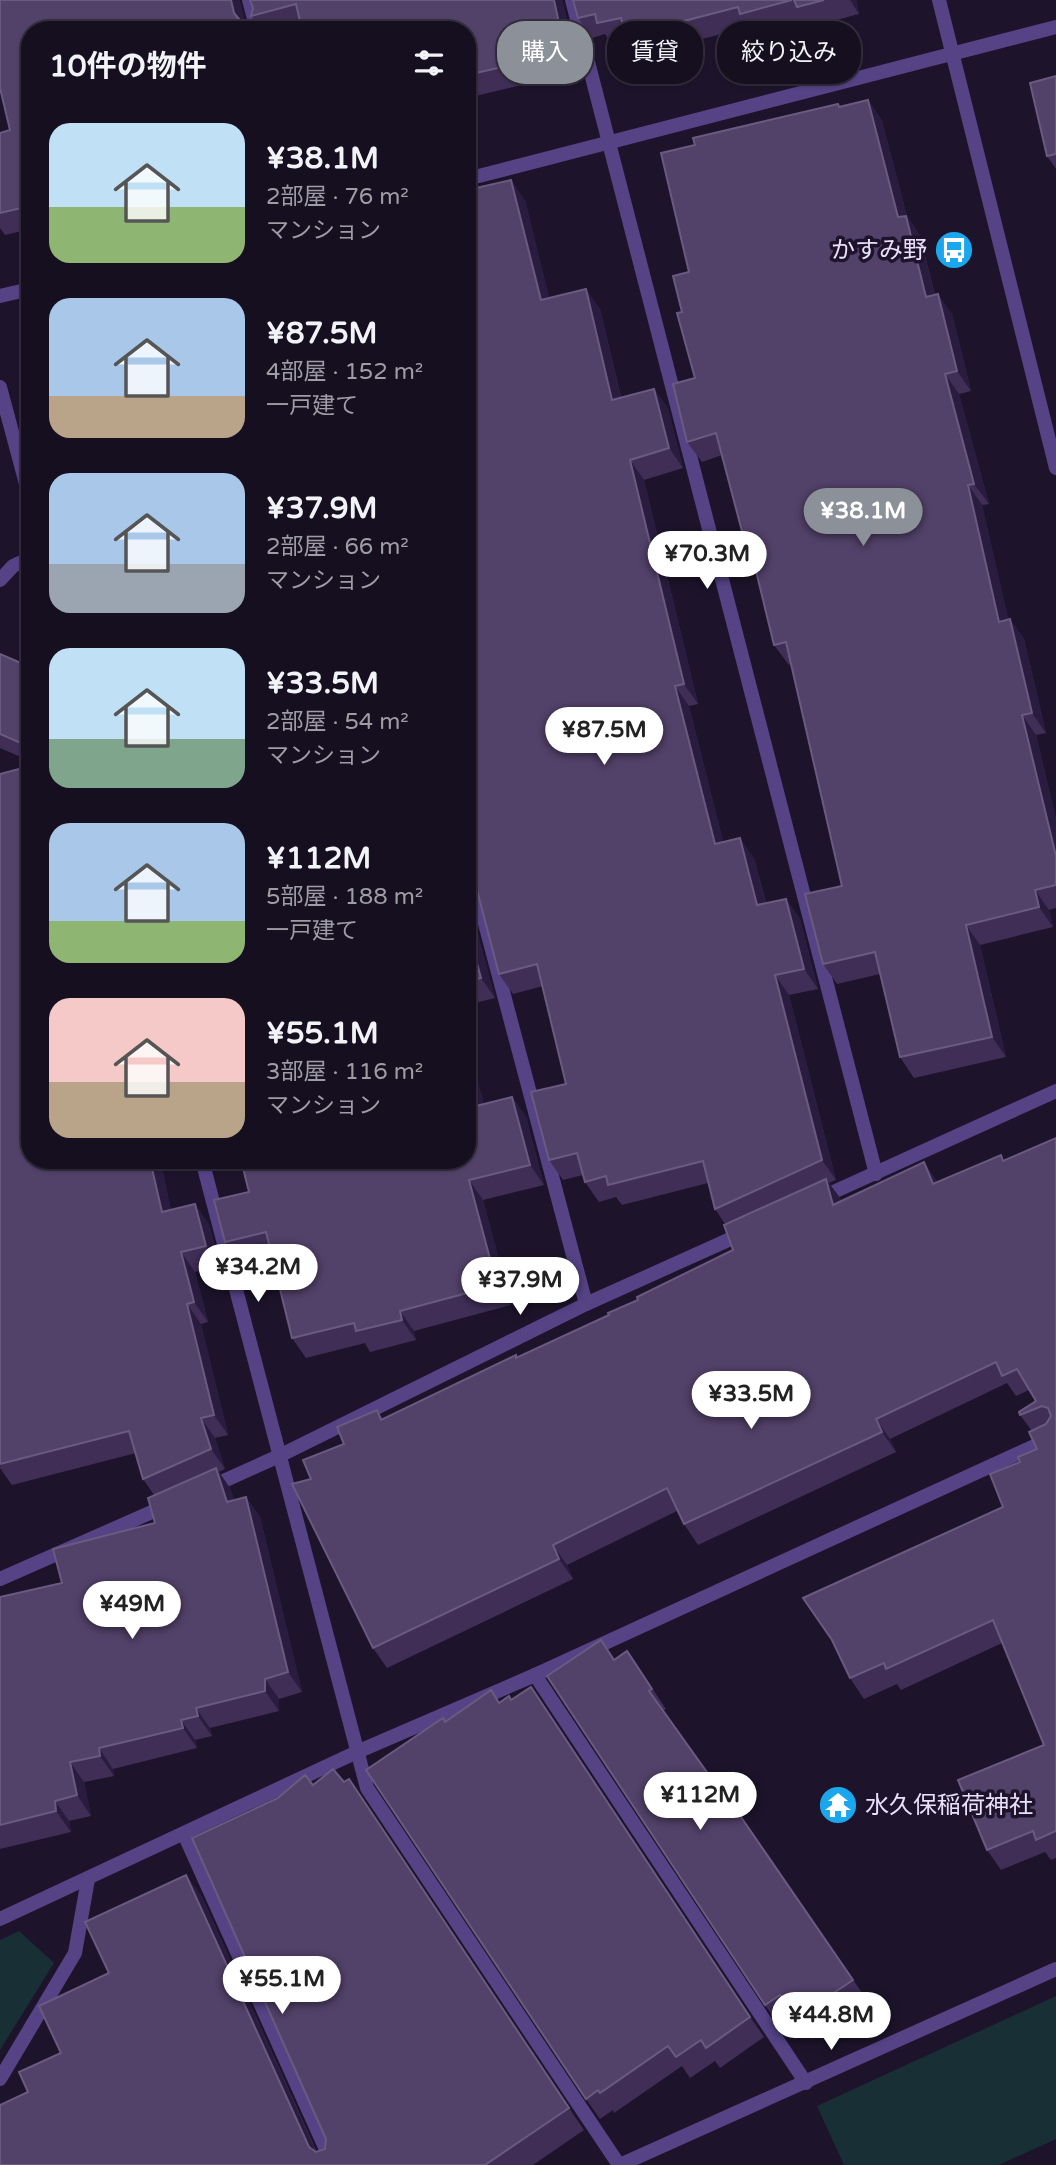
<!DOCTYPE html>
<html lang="ja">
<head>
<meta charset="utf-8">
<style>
	:root { --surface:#160f20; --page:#1f1829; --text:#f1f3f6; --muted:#9e9ca5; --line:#352f3e; --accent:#8c9099 }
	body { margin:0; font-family:"Varela Round","Noto Sans JP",sans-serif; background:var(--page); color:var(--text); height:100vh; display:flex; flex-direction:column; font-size:26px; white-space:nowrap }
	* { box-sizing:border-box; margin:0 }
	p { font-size:23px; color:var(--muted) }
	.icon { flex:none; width:38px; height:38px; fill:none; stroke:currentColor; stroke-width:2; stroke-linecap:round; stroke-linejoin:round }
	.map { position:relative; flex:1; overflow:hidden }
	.drawer { position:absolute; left:21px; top:21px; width:455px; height:1148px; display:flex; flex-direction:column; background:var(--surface); border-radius:28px; box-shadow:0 2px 5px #0004,0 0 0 2px var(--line) }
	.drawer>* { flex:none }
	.top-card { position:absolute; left:497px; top:21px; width:453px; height:63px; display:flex; gap:14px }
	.price { position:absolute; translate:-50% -60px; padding:0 16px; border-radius:24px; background:#fff; color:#222; font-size:23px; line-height:46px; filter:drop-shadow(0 2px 4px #0008) }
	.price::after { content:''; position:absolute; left:50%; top:42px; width:21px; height:16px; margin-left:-10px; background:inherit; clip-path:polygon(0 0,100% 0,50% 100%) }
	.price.on { background:var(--accent); color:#fff }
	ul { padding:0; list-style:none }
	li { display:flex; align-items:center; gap:21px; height:175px; padding:0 28px }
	li span { display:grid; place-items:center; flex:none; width:196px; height:140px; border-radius:21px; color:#555 }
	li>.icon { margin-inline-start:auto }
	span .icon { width:84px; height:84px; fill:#fffc; stroke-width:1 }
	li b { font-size:30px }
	h2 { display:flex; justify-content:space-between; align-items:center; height:84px; padding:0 28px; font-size:30px }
	.chip { padding:0 24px; border-radius:28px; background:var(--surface); box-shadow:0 2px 5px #0004,0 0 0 2px var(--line); font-size:24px; line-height:63px }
	.chip.on { background:var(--accent); color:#fff }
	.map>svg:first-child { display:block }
</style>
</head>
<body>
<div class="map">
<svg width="1056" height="2165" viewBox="0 0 1056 2165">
	<rect width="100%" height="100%" fill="#1d142b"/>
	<!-- green -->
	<g fill="#172f35">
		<path d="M19 1931 54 1963 0 2050V1940Z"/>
		<path d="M1056 1996V2139L999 2165H844L817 2106Z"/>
	</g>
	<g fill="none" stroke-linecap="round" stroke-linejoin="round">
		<!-- minor -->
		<g stroke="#554386" stroke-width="14">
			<path d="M249 0 257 30"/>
			<path d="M572 0 876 1174"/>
			<path d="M467 179 1056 27"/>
			<path d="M0 296 30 289"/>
			<path d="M0 387 30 499"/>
			<path d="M0 580 13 566 30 558"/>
			<path d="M467 856 586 1304"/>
			<path d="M202 1160 367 1788 619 2165"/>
			<path d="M818 1199 1056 1091"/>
			<path d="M208 1488 279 1456 586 1304 746 1232"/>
			<path d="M0 1579 170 1504"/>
			<path d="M535 1675 806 2083"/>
			<path d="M184 1834 333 2165"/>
			<path d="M0 1919 357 1752 535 1675 1056 1436"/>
			<path d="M0 2079 75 1953 88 1879"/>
			<path d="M620 2165 1056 1969"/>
		</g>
		<!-- tertiary -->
		<path stroke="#554386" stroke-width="14" d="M939 0 1056 468"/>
	</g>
	<!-- wall -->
	<g fill="#402e57">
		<path d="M0 0H240V2L247 30H30V229L5 235 0 228V133L10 130Z"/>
		<path d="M250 0H562L573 43 541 51 547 79 467 98V30L301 26 287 30H261L251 16 253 8Z"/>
		<path d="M573 0H856L859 14 810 27 805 20 754 34 749 27 639 55 628 39 611 43 605 34 592 38 578 18Z"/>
		<path d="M1056 76V169L1047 156Z"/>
		<path d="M868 100 882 121 907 216 920 236 935 295 952 314 971 391 959 394 989 504 982 505 1008 620 1010 619 1024 639 1046 733 1036 735 1056 819V908L1049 910 1053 927 980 945 1006 1057 914 1078 900 1057 880 974 837 984 823 964 842 886 791 664 789 665 774 645 749 544 743 535 722 455 702 462 687 442 695 378 682 312 689 272 695 145Z"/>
		<path d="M525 200 549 298 600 309 621 397 654 389 668 409 683 468 644 480 698 704 689 706 723 842 754 858 766 903 786 899 800 919 818 989 789 995 836 1180 829 1183 841 1201 924 1162 937 1182 1005 1160 1056 1138V1858L1051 1860 1045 1852 1001 1870 987 1850 1044 1745 1002 1643 901 1690 897 1684 864 1699 850 1678 1003 1507 1020 1462 1037 1449 1032 1431 1020 1415 1036 1401 1029 1390 1016 1396 1007 1383 890 1439 896 1452 698 1545 684 1524 677 1511 567 1565 573 1579 387 1668 373 1648 311 1479 377 1410 383 1419 609 1315 733 1250 725 1224 715 1209 708 1183 622 1205 616 1197 599 1202 585 1182 583 1175 563 1180 549 1160 566 1084 543 986 513 994 499 974Z"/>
		<path d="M0 654 30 667V761L0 748Z"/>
		<path d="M467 894 495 998 467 1005Z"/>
		<path d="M512 1097 526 1117 544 1185 483 1200 511 1305 414 1331 416 1340 370 1352 365 1343 306 1358 292 1338 272 1254 239 1262 225 1242 249 1192 484 1104Z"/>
		<path d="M30 1160H160L171 1210 209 1224 220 1266 195 1272 208 1322 201 1324 228 1435 215 1438 225 1469 219 1472 230 1488 234 1500 246 1497 260 1517 302 1692 279 1699V1711L210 1728 212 1736 195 1740 197 1748 113 1769 114 1776 84 1782 91 1816 69 1821 71 1832 0 1849V1597L62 1583 155 1523 154 1495 143 1479 136 1453 12 1485 0 1468Z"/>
		<path d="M627 1651 666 1709 663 1711 719 1789 721 1788 867 2000 811 2039 794 2015 779 2025 765 2005 615 1659Z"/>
		<path d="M531 1687 764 2037 720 2068 715 2061 690 2078 682 2066 614 2113 613 2110 600 2119 586 2099 445 1722 499 1703 511 1700Z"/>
		<path d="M349 1779 584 2130 533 2165H0L28 2092 61 2053 109 1973 186 1875 202 1897 317 2152 325 2149 326 2139 313 1785 344 1782Z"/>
	</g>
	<!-- shaded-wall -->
	<g fill="#2a1c3e">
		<path d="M231 0H240V2L247 30 234 13Z"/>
		<path d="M554 0H562L573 43 559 23Z"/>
		<path d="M850 0H856L859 14Z"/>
		<path d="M527 31 541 51 547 79 533 60Z"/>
		<path d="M868 100 882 121 907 216 920 236 940 317 926 297 898 217Z"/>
		<path d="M511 180 525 200 555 320 541 300Z"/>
		<path d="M586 289 600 309 626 420 612 400Z"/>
		<path d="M938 294 952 314 971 391 957 371Z"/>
		<path d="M945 374 959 394 989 504 974 484Z"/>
		<path d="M654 389 668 409 683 468 669 448Z"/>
		<path d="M630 460 644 480 698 704 684 684Z"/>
		<path d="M968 485 982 505 1014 642 999 622Z"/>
		<path d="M1010 619 1024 639 1046 733 1032 713Z"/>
		<path d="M675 686 689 706 729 864 715 844Z"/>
		<path d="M1022 715 1036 735 1056 819V856Z"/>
		<path d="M740 838 754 858 771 925 757 905Z"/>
		<path d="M1035 890 1049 910 1053 927 1039 907Z"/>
		<path d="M467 894 495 998 481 978 467 927Z"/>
		<path d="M786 899 800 919 818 989 804 969Z"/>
		<path d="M966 925 980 945 1006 1057 992 1037Z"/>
		<path d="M775 975 789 995 836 1180 822 1160Z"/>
		<path d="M467 1039 490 1126 476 1106 467 1072Z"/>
		<path d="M512 1097 526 1117 544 1185 530 1165Z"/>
		<path d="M150 1160H160L176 1232 162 1212Z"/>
		<path d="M924 1162 938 1183 933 1184Z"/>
		<path d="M826 1179 841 1199 847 1225 833 1205Z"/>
		<path d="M469 1180 483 1200 511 1305 497 1285Z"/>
		<path d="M195 1204 209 1224 220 1266 206 1246Z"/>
		<path d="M181 1252 195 1272 208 1322 194 1302Z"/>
		<path d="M187 1304 201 1324 228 1435 214 1415Z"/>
		<path d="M400 1311 414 1331 416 1340 402 1320Z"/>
		<path d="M201 1418 215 1438 225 1469 211 1449Z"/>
		<path d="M876 1419 890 1439 896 1452 882 1432Z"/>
		<path d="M216 1468 230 1488 241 1522 227 1502Z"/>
		<path d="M246 1497 260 1517 302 1692 288 1672Z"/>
		<path d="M553 1545 567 1565 573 1579 559 1559Z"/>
		<path d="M265 1679 279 1699V1711L265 1691Z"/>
		<path d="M531 1687 545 1707 764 2037 750 2017Z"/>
		<path d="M196 1708 210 1728 212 1736 198 1716Z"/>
		<path d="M181 1720 195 1740 197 1748 183 1728Z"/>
		<path d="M99 1748 113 1769 114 1776 100 1756Z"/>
		<path d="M70 1762 84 1782 91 1816 77 1795Z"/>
		<path d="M349 1779 364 1801 584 2130 569 2108Z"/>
		<path d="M55 1801 69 1821 71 1832 56 1811Z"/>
		<path d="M186 1875 202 1897 322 2165 309 2147Z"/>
	</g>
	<!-- building -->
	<g fill="#524169" stroke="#6a5a80" stroke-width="2">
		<path d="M0 0H231L234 13 239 19 205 27 206 30H30V206L0 213V133L10 130 0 88Z"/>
		<path d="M250 0H554L559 23 527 31 533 60 467 75V30H302L296 4 251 16 253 8Z"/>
		<path d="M573 0H792L740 14 738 7 626 36 621 18 597 23 595 14 578 18Z"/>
		<path d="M794 0H824L797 7Z"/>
		<path d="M1056 76V154L1047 156 1030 83Z"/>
		<path d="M868 100 898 217 906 216 926 297 938 294 957 371 945 374 974 484 968 485 999 622 1010 619 1032 713 1022 715 1056 856V885L1035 890 1039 907 966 925 992 1037 900 1057 875 952 823 964 805 894 842 886 786 642 774 645 747 534 743 535 716 433 687 442 673 384 695 378 677 313 682 312 673 276 689 272 661 153 695 145 693 138 838 104 839 107Z"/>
		<path d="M511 180 541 300 586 289 612 400 654 389 669 448 630 460 684 684 675 686 715 844 740 838 757 905 786 899 804 969 775 975 822 1160 715 1209 703 1161 608 1185 606 1176 585 1182 577 1153 549 1160 531 1092 566 1084 537 964 499 974 467 852V190Z"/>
		<path d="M0 654 30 667V747L0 734Z"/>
		<path d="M30 766V1160H150L162 1212 195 1204 206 1246 181 1252 194 1302 187 1304 214 1415 201 1418 211 1449 143 1479 129 1431 0 1464V774Z"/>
		<path d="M467 927 481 978 467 981Z"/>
		<path d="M467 1072 476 1106 512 1097 530 1165 469 1180 497 1285 400 1311 402 1320 356 1331 354 1323 292 1338 266 1232 225 1242 214 1200 249 1192 241 1160H467Z"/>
		<path d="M1056 1138V1831L1036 1840 1033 1831 987 1850 958 1780 1044 1745 993 1620 886 1669 884 1663 850 1678 832 1640 803 1598 1003 1507 990 1474 1020 1462 1018 1457 1037 1449 1029 1432 1046 1424 1051 1416 1048 1408 1042 1406 1020 1415 1019 1412 1036 1401 1017 1369 1002 1376 996 1362 876 1419 882 1432 684 1524 667 1488 553 1545 559 1559 373 1648 292 1484 311 1479 303 1460 344 1444 337 1427 377 1410 381 1420 516 1355V1358L609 1315 608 1313 638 1300 637 1297 733 1250 724 1225 826 1179 833 1205 924 1162 933 1184 1001 1155 1003 1161Z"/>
		<path d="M216 1468 227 1502 246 1497 288 1672 265 1679V1691L196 1708 198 1716 181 1720 183 1728 99 1748 100 1756 70 1762 77 1795 55 1801 56 1811 0 1825V1597L62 1583 53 1549 155 1523 148 1498Z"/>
		<path d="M601 1640 614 1660 627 1651 652 1689 649 1691 719 1789 721 1788 853 1980 796 2018 780 1995 765 2005 547 1676Z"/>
		<path d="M531 1687 750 2017 706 2048 701 2040 676 2057 668 2046 600 2093 598 2090 586 2099 366 1770 443 1718 445 1722 491 1690 499 1703 509 1696 511 1700Z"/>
		<path d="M333 1769 344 1782 349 1779 569 2108 485 2165H0V2105L28 2092 19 2072 61 2053 39 2006 109 1973 85 1922 186 1875 309 2147 316 2152 325 2149 326 2139 192 1838 278 1798 305 1775 313 1785Z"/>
	</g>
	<!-- icons -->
	<defs>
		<g id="bus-disc" transform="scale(2.0125)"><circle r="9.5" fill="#1ba7ee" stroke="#1d142b"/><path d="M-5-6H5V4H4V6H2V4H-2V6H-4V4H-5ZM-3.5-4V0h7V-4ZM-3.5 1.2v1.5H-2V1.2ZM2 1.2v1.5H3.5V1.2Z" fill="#fff"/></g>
		<g id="temple-disc" transform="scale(2.0125)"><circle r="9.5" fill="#1ba7ee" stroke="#1d142b"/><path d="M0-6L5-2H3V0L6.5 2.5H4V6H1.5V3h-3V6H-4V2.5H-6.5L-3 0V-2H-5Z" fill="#fff"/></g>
	</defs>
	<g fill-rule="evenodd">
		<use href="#bus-disc" x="954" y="250"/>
		<use href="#temple-disc" x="838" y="1805"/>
	</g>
	<g text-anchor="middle" stroke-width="7" stroke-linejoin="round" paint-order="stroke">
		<!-- poi labels -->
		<g font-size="24" fill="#eae0fd" stroke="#1d142b" text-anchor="end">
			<text x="927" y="258">かすみ野</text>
			<text x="865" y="1813" text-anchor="start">水久保稲荷神社</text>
		</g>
	</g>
</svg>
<b class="price on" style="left:863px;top:548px">¥38.1M</b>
<b class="price" style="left:707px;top:591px">¥70.3M</b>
<b class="price" style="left:604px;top:767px">¥87.5M</b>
<b class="price" style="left:258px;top:1304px">¥34.2M</b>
<b class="price" style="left:520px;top:1317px">¥37.9M</b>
<b class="price" style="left:751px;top:1431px">¥33.5M</b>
<b class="price" style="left:132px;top:1641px">¥49M</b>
<b class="price" style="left:700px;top:1832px">¥112M</b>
<b class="price" style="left:282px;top:2016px">¥55.1M</b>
<b class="price" style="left:831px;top:2052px">¥44.8M</b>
<div class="top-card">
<a class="chip on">購入</a>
<a class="chip">賃貸</a>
<a class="chip">絞り込み</a>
</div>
<section class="drawer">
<h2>10件の物件<svg class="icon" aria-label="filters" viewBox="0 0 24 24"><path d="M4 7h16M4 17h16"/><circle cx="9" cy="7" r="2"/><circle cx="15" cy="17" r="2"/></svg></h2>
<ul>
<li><span style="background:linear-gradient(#bfe0f5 60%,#8fb573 0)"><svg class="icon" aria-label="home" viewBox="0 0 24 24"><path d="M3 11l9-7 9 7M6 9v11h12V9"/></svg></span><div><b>¥38.1M</b><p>2部屋 · 76 m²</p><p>マンション</p></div></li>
<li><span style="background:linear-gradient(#a9c7e8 70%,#b9a48a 0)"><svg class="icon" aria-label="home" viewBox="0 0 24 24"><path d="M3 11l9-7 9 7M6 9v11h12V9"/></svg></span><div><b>¥87.5M</b><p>4部屋 · 152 m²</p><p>一戸建て</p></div></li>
<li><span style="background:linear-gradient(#a9c7e8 65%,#9aa5b1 0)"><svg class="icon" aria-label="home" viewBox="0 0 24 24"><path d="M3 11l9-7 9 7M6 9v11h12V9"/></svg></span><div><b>¥37.9M</b><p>2部屋 · 66 m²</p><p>マンション</p></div></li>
<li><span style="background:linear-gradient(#bfe0f5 65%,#7fa58c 0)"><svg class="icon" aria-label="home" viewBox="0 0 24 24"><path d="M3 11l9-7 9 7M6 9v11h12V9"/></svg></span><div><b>¥33.5M</b><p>2部屋 · 54 m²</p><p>マンション</p></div></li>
<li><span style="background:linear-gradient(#a9c7e8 70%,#8fb573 0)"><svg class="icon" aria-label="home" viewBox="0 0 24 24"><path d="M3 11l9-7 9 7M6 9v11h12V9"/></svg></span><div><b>¥112M</b><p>5部屋 · 188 m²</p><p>一戸建て</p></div></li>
<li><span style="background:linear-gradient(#f6c9c9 60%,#b9a48a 0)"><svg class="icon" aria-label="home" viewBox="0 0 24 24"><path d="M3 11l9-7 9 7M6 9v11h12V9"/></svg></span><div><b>¥55.1M</b><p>3部屋 · 116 m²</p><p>マンション</p></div></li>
</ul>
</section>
</div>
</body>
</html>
